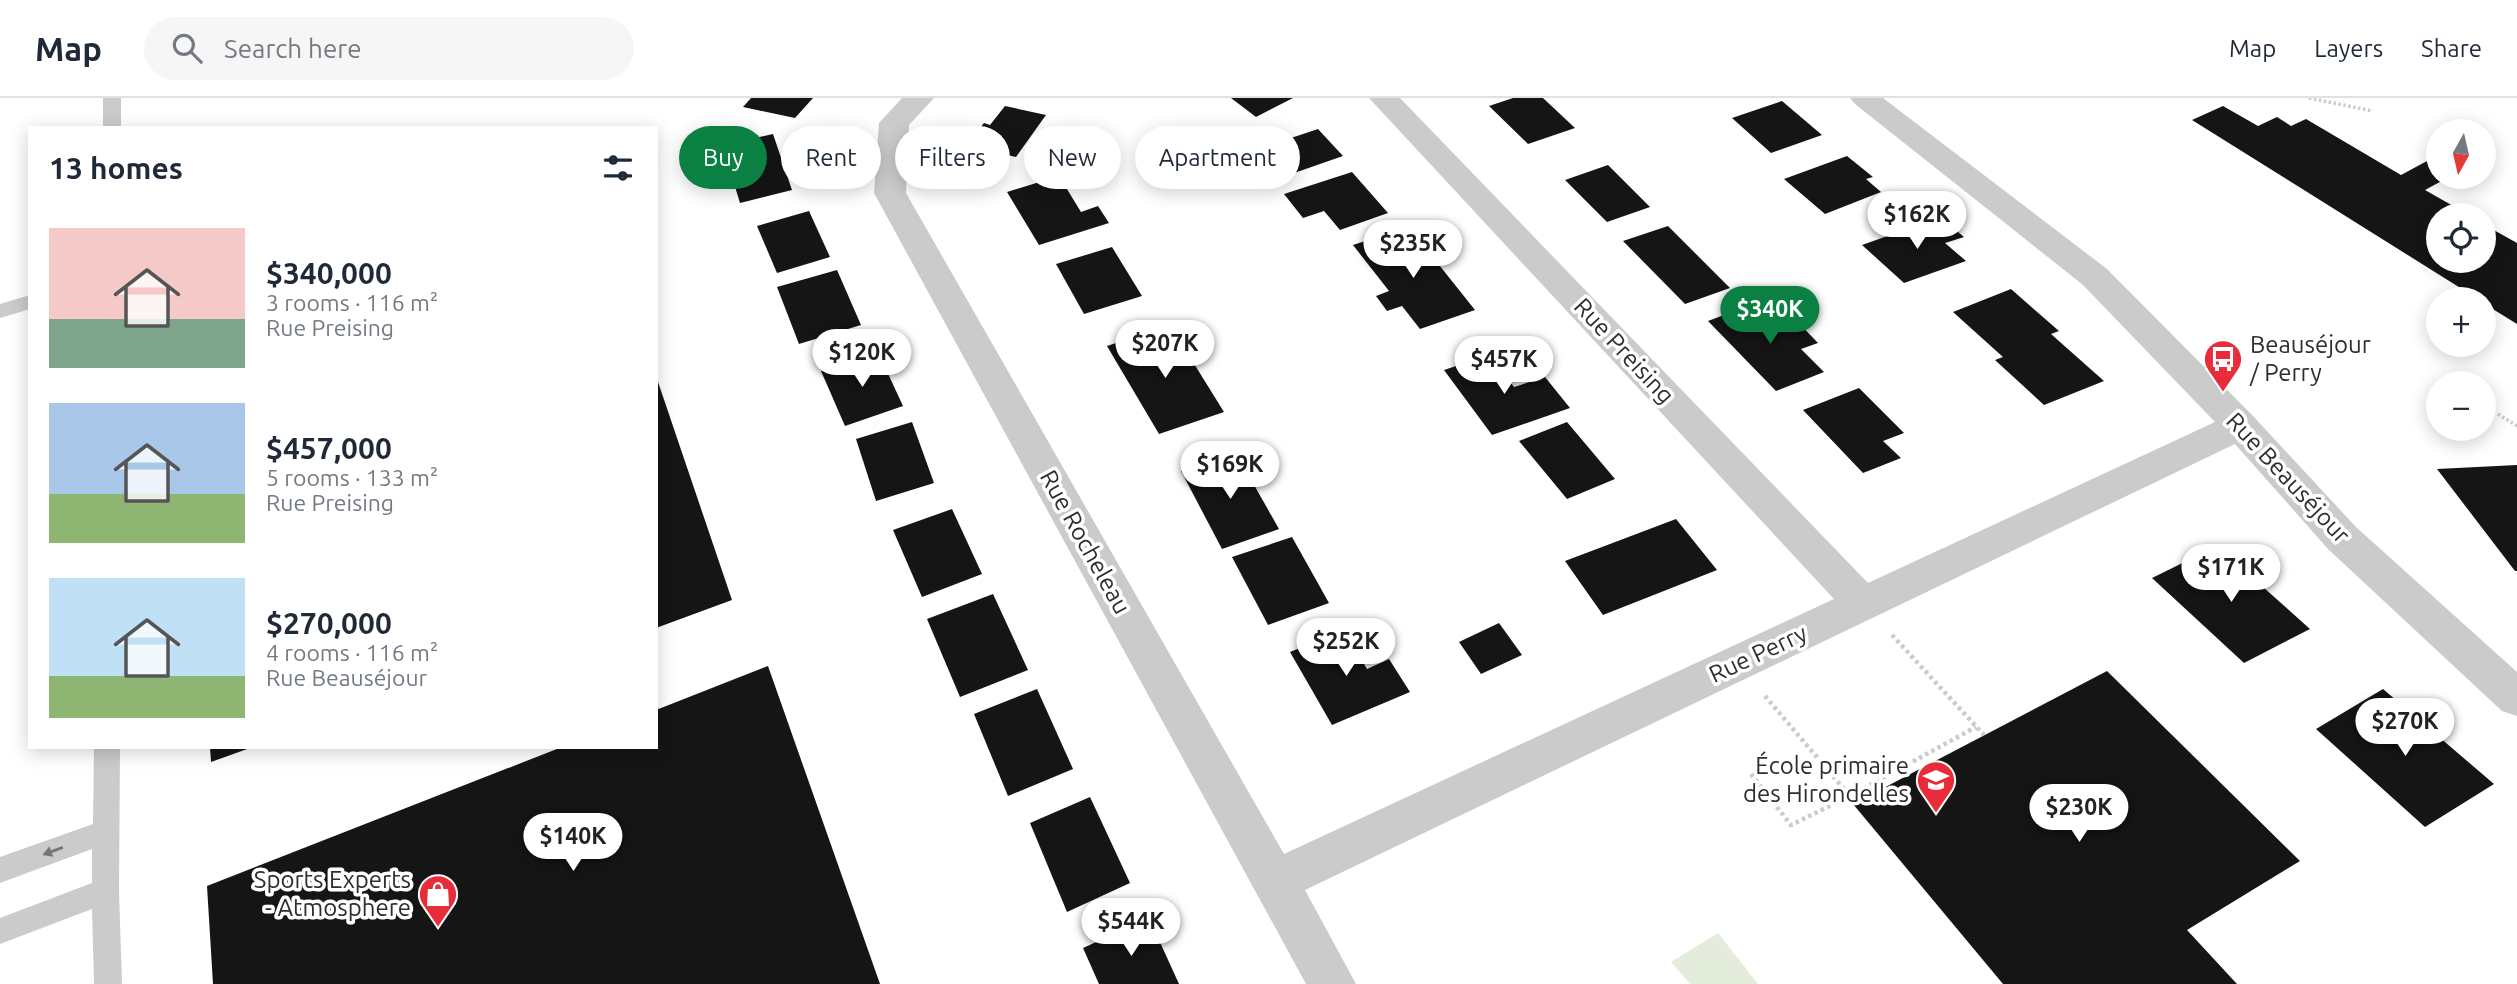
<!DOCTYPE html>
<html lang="en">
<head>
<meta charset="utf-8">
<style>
	:root { --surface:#fff; --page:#f6f6f7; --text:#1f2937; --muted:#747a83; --line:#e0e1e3; --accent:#0b8043 }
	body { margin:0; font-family:Ubuntu,sans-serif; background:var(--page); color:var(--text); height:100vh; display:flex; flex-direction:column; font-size:26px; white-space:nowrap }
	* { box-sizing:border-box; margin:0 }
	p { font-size:23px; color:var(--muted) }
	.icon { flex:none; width:38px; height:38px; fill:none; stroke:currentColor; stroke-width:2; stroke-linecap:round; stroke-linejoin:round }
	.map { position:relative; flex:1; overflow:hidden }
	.panel { position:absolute; left:28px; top:28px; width:630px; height:623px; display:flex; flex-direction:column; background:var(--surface); border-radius:0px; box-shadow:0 4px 18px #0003 }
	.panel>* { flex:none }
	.hud { position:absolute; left:679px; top:28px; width:665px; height:63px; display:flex; gap:14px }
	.needle { width:46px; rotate:188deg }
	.fabs { position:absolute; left:2426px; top:21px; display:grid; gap:14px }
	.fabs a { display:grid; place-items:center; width:70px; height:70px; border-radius:50%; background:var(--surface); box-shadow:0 4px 18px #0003; font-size:35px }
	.price { position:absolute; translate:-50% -60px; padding:0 16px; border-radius:24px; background:#fff; color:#222; font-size:23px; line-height:46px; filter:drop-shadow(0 2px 4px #0008) }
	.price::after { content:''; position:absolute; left:50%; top:42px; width:21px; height:16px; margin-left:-10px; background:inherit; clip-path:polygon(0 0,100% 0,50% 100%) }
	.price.active { background:var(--accent); color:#fff }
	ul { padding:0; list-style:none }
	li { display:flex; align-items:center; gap:21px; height:175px; padding:0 21px }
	li span { display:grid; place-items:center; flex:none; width:196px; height:140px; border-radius:0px; color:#555 }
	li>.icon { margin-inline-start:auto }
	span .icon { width:84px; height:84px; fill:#fffc; stroke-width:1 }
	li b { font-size:30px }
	h2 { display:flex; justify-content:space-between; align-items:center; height:84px; padding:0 21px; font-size:30px }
	.tag { padding:0 24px; border-radius:32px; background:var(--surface); box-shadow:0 4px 18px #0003; font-size:24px; line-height:63px }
	.tag.active { background:var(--accent); color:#fff }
	header { display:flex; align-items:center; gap:42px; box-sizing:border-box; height:98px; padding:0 35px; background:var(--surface); border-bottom:2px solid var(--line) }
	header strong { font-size:33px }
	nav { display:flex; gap:38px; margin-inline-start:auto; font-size:24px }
	.search { width:490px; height:63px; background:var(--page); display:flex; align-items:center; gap:18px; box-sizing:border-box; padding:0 24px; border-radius:38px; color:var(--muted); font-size:26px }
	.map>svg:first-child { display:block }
</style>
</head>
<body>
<header>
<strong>Map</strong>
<div class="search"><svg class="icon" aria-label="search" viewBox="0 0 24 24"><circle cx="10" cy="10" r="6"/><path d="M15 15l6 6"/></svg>Search here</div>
<nav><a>Map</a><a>Layers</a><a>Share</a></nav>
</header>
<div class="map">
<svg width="2517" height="886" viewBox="0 0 2517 886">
	<rect width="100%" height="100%" fill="#fff"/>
	<!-- green -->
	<path fill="#e4ecdb" d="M1718 835 1758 886H1690L1671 864Z"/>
	<!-- building -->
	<g fill="#151515">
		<path d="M751 0H813L795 20 743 9Z"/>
		<path d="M1231 0H1293L1256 19Z"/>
		<path d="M1513 0H1543L1575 30 1528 46 1489 8Z"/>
		<path d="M1782 3 1822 37 1771 55 1732 20Z"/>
		<path d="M1005 8 1046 17 1016 59 966 48 984 25 990 27Z"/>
		<path d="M2223 8 2258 28 2277 19 2291 28 2306 21 2401 77 2427 63 2438 70V79H2449L2425 92 2469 117H2438V163H2483V126L2517 145V226L2483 205V201H2478L2192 22Z"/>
		<path d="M1270 29 1282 43 1318 31 1343 58 1274 82 1239 40Z"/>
		<path d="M773 36 792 92 740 105 732 79 714 83 711 72 730 68 724 47Z"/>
		<path d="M1847 58 1873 79 1866 81 1881 94 1825 116 1784 81Z"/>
		<path d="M1608 67 1650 109 1607 124 1565 82Z"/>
		<path d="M1352 74 1388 115 1340 132 1324 113 1303 120 1284 96Z"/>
		<path d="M1059 78 1081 114 1098 108 1109 125 1039 147 1007 94Z"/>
		<path d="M809 113 830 159 777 175 757 128Z"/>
		<path d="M1927 124 1937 133 1951 128 1964 139 1945 145 1966 163 1904 185 1862 147Z"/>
		<path d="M1668 128 1730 190 1685 206 1623 143Z"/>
		<path d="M1399 132 1411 146 1420 143 1475 212 1420 231 1402 208 1387 213 1376 198 1389 193 1353 147Z"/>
		<path d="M1112 149 1142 198 1084 216 1056 166Z"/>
		<path d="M837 172 861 227 799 246 777 189Z"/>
		<path d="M2011 191 2059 233 2051 236 2104 283 2044 307 1995 262 2003 259 1953 214Z"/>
		<path d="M1753 206 1772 226 1792 218 1818 245 1801 251 1824 274 1776 293 1708 223Z"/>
		<path d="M1170 227 1224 314 1159 336 1107 248Z"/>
		<path d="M878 254 903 308 845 328 821 273Z"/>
		<path d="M1489 257 1514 289 1545 279 1570 310 1492 337 1444 272Z"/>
		<path d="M656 278 732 502 656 530Z"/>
		<path d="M1859 290 1904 335 1883 343 1901 360 1863 375 1803 312Z"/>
		<path d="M912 324 934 385 876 403 856 341Z"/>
		<path d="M1567 324 1615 381 1567 401 1519 343Z"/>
		<path d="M1236 355 1279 431 1222 451 1181 373Z"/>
		<path d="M2517 367V473H2515L2437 371Z"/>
		<path d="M952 411 982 476 922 499 893 432Z"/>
		<path d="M1676 421 1717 472 1603 517 1565 463Z"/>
		<path d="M1292 439 1329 505 1268 527 1232 459Z"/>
		<path d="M2217 448 2310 531 2244 565 2152 480Z"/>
		<path d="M993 496 1028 572 960 599 927 521Z"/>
		<path d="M1499 525 1522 557 1481 576 1459 544Z"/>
		<path d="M1344 532 1367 571 1389 561 1410 594 1332 627 1290 554Z"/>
		<path d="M768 568 880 886H213L207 788 562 649H656V612Z"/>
		<path d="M2107 573 2300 763 2187 832 2237 886H2003L1853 706Z"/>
		<path d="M1037 591 1073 671 1008 698 974 616Z"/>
		<path d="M2383 591 2494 686 2425 729 2316 631Z"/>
		<path d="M210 649H250V650L211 664Z"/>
		<path d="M1090 699 1130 785 1067 814 1030 725Z"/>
		<path d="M1149 820 1179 886H1099L1083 850Z"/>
	</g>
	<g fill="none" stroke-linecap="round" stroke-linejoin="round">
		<!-- path-far1 -->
		<g stroke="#cbcbcb" stroke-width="3.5" stroke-dasharray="2.5 2.5" stroke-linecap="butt">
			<path d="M2309 0 2373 13"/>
			<path d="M2498 316 2517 328"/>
		</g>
		<!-- path -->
		<g stroke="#cbcbcb" stroke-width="4.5" stroke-dasharray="3.5 3.5" stroke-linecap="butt">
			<path d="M1892 537 1984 637"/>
			<path d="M1765 598 1850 698 1976 629"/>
			<path d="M1751 676 1791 727 1850 698"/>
		</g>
		<!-- lane -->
		<g fill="#cbcbcb" fill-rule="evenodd">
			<rect x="103" y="0" width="18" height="30"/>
			<path d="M30 197V211L0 220V206Z"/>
			<path d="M94 649H120L119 793 122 886H94L92 811 0 846V820L92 785V751L0 785V759L93 726Z"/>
		</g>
		<!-- street -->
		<path fill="#cbcbcb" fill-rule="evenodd" d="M902 0H934L909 27 906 95 1284 756 1834 501 1369 0H1400L1868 485 2215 324 2083 187 1855 6 1850 0H1883L2107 171 2253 318 2356 429 2517 574V618L2502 613 2328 451 2235 346 1305 792 1356 886H1306L874 95 879 25Z"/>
	</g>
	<!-- one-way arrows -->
	<defs><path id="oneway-solid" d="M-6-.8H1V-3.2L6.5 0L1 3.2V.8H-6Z" transform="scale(1.75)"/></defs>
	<use fill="#757575" href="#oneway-solid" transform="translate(53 753) rotate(160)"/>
	<!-- icons -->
	<defs>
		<g id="bus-pin" transform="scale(2.0125)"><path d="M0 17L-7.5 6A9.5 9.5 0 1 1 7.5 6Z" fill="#e92c39" stroke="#fff"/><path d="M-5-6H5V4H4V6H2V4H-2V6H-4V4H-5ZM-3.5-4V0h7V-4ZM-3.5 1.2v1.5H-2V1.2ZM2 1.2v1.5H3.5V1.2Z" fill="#fff"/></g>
		<g id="school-pin" transform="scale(2.0125)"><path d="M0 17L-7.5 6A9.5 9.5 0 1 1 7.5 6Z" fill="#e92c39" stroke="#fff"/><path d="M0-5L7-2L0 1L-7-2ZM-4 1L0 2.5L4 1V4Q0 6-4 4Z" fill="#fff"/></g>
		<g id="shop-pin" transform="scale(2.0125)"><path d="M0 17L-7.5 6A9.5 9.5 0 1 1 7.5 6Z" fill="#e92c39" stroke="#fff"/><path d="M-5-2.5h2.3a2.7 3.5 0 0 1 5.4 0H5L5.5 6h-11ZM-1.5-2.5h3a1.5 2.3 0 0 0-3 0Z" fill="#fff"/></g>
	</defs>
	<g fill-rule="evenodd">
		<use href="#bus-pin" x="2223" y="261"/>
		<use href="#school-pin" x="1936" y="682"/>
		<use href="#shop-pin" x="438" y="796"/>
	</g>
	<g text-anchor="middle" stroke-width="7" stroke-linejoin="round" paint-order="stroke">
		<!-- poi labels -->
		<g font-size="24" fill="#2e2e2e" stroke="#fff" text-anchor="end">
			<text x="2250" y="255" text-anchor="start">Beauséjour<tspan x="2250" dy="28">/ Perry</tspan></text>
			<text x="1909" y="676">École primaire<tspan x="1909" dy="28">des Hirondelles</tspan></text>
			<text x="411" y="790">Sports Experts<tspan x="411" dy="28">- Atmosphere</tspan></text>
		</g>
		<!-- street labels -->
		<g font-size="24" fill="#2e2e2e" stroke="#fff">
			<text transform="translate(1624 253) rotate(47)" y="8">Rue Preising</text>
			<text transform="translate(2288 380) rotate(47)" y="8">Rue Beauséjour</text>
			<text transform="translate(1085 444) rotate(61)" y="8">Rue Rocheleau</text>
			<text transform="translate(1758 556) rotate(-25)" y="8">Rue Perry</text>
		</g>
	</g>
</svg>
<div class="fabs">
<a><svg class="needle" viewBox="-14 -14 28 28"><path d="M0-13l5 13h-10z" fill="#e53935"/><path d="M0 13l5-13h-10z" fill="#747a83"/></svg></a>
<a><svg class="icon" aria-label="locate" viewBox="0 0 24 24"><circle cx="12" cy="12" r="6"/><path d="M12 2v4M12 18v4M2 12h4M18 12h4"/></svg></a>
<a>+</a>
<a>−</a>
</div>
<b class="price" style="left:1917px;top:153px">$162K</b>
<b class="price" style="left:1413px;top:182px">$235K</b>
<b class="price active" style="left:1770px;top:248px">$340K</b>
<b class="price" style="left:1165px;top:282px">$207K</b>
<b class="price" style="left:862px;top:291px">$120K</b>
<b class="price" style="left:1504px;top:298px">$457K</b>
<b class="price" style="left:1230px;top:403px">$169K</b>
<b class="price" style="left:2231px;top:506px">$171K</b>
<b class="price" style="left:1346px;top:580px">$252K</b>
<b class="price" style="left:2405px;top:660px">$270K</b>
<b class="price" style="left:2079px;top:746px">$230K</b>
<b class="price" style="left:573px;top:775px">$140K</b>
<b class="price" style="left:1131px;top:860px">$544K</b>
<div class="hud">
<a class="tag active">Buy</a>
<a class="tag">Rent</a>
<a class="tag">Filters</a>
<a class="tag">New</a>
<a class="tag">Apartment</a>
</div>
<section class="panel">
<h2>13 homes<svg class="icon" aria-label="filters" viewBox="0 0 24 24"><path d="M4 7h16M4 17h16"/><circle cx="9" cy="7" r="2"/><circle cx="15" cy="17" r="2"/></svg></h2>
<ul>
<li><span style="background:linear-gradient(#f6c9c9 65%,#7fa58c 0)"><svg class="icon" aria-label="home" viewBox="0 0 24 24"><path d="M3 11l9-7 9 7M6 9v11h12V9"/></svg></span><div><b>$340,000</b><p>3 rooms · 116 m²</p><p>Rue Preising</p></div></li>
<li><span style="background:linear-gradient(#a9c7e8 65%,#8fb573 0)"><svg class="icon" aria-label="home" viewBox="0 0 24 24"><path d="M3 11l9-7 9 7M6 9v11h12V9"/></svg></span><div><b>$457,000</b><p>5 rooms · 133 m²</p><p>Rue Preising</p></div></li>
<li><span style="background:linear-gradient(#bfe0f5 70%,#8fb573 0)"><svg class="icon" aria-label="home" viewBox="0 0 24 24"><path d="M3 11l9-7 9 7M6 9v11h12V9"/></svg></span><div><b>$270,000</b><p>4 rooms · 116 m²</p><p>Rue Beauséjour</p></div></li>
</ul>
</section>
</div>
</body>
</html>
